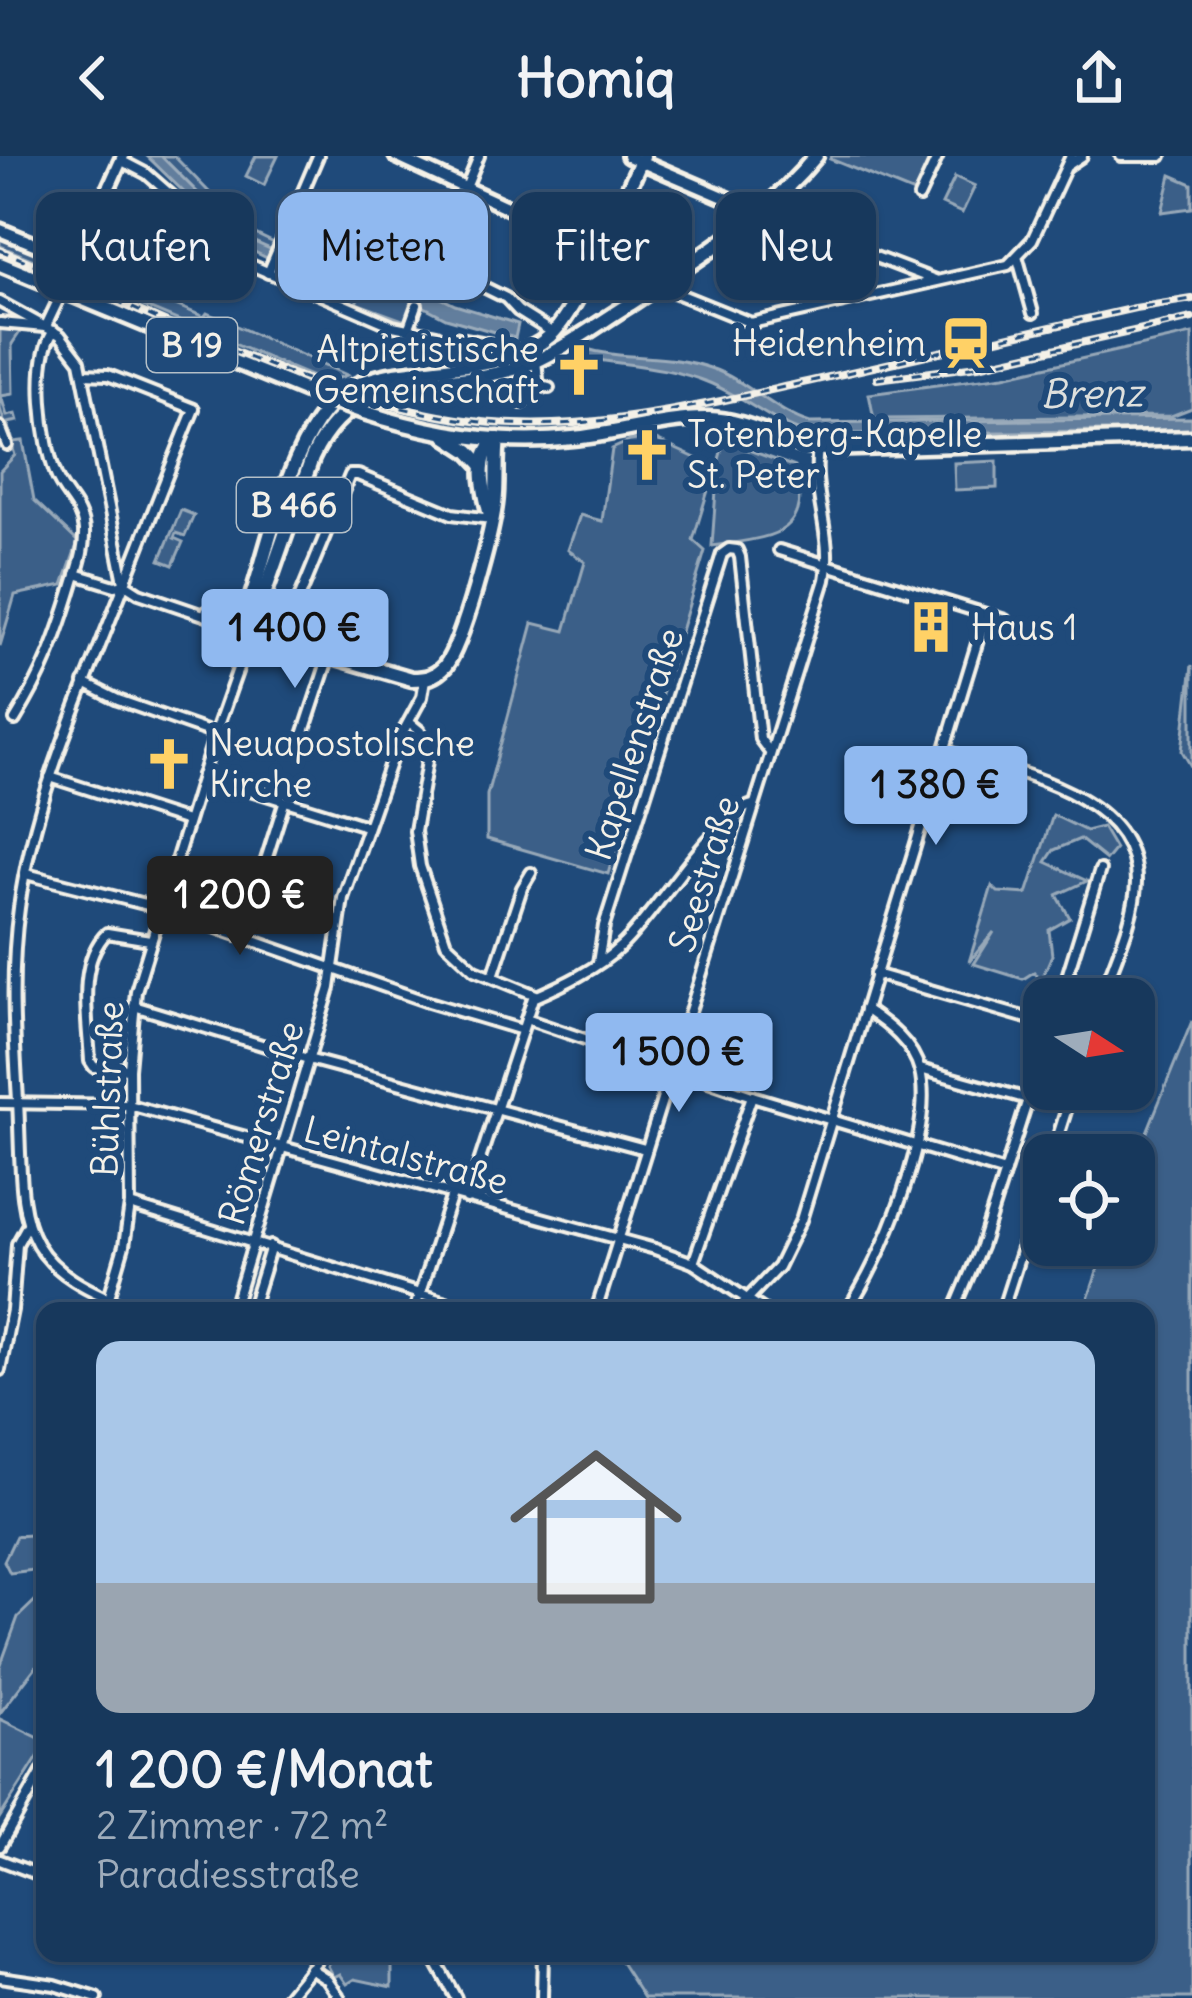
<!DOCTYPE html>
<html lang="de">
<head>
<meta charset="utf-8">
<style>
	:root { --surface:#17385c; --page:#244365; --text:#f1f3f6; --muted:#9eacbb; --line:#365272; --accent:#90b9f0 }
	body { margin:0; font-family:Delius,sans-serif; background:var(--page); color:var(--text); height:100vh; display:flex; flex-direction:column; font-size:45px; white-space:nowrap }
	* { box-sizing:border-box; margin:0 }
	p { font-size:39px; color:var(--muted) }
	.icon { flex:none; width:66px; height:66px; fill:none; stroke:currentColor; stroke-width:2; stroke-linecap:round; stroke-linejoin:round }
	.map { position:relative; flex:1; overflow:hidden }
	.drawer { position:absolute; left:36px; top:1146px; width:1119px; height:660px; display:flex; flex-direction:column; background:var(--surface); border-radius:24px; box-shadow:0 3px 9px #0004,0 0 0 3px var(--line) }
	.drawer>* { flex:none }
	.hud { position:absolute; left:36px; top:36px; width:1122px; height:108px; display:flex; gap:24px }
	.needle { width:78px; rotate:102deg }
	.controls { position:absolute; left:1023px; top:822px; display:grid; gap:24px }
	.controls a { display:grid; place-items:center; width:132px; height:132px; border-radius:24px; background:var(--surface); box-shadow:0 3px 9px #0004,0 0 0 3px var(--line); font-size:60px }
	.price { position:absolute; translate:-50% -102px; padding:0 27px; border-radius:12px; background:var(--accent); color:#111; font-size:39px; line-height:78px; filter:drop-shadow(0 3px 6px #0008) }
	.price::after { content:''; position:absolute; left:50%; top:72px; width:36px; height:27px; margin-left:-18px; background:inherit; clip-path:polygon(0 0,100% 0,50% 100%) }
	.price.active { background:#222; color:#fff }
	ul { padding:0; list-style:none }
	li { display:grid; align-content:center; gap:24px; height:636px; padding:0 60px }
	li+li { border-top:3px solid var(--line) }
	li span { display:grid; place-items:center; height:372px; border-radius:24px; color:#555 }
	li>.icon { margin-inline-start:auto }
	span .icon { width:216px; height:216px; fill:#fffc; stroke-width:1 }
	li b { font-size:51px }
	.chip { padding:0 42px; border-radius:24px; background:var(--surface); box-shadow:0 3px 9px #0004,0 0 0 3px var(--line); font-size:42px; line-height:108px }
	.chip.active { background:var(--accent); color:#111 }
	header { display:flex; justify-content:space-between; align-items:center; height:156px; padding:0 60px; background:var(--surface); font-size:54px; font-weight:700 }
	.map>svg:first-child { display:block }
</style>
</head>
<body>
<header><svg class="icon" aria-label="back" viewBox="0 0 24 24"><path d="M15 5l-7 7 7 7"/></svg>Homiq<svg class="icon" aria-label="share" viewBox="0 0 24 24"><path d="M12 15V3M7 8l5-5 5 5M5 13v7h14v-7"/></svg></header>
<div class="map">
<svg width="1192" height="1842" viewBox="0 0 1192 1842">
	<rect width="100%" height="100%" fill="#1f4a7a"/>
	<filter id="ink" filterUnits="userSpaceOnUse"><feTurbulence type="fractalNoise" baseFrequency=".00833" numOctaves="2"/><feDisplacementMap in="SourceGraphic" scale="24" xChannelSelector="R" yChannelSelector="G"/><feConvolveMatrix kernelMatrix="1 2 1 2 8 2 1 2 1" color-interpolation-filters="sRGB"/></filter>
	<g filter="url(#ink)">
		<!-- green -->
		<g fill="#3a5f88" stroke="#97a8b8" stroke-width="3">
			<path d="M161 0H174L245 73 274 87 270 95 236 76Z"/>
			<path d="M256 0H278L264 29 246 20Z"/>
			<path d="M832 0H936L919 39 830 3Z"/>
			<path d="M1171 19 1192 28V52L1162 56Z"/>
			<path d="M955 21 975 30 962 57 942 48Z"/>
			<path d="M0 77 69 104 68 115 62 116 0 90Z"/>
			<path d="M284 91 352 120 349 128 281 100Z"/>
			<path d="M90 107 89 113 204 161 207 157 347 219 328 226 320 224 79 123V112Z"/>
			<path d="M73 128 318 229 321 233 71 132Z"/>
			<path d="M385 131 416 146 408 166 356 147 359 140Z"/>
			<path d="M0 170 22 173 12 188 13 238 1 240 7 260 16 258 18 265 8 267 13 286 23 285 34 344 78 386 63 429 15 439 0 490V315L15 299 0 253Z"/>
			<path d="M1192 178V252L1171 260 874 263 869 238 1004 220Z"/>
			<path d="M652 282 715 311 693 384 705 395 608 718 487 683V639L533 467 565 475 585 406 568 394 580 359 602 365 612 293 630 285Z"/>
			<path d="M724 285 795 311C814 383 767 381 712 390L718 307Z"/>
			<path d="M997 305V332L955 334 954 307Z"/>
			<path d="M181 354 194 359 185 380 176 377 174 382 183 386 173 409 160 404Z"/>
			<path d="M1192 509V612L1182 595Z"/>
			<path d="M1053 659 1086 675 1102 671 1115 693 1106 704 1080 683 1054 694 1046 706 1087 725 1057 739 1070 762 1049 774 1052 799 1041 824 1034 816 1023 823 974 808 994 776 969 806 992 730 998 736 1027 738Z"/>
			<path d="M1192 865V1842H644L615 1797H1146V1155H1084L1106 1089H1134V1008Z"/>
			<path d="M45 1378V1499L0 1557V1511L18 1461 45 1435 42 1413 10 1417 4 1405 16 1380Z"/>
			<path d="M0 1563 45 1585V1590L0 1661Z"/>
			<path d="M334 1797 366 1803V1797H381L392 1808V1831L355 1823 347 1828 340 1818 334 1821 328 1810Z"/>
		</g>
		<!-- water -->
		<g fill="#627e9d" stroke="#9cacbb" stroke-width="3">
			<path d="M147 0H161L241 80 354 130 391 117 455 149 518 168 515 182 446 162 388 132 359 140 343 139 236 87Z"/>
			<path d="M579 191C628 206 664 196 710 212 747 224 773 255 810 267L1192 262V274L808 278C770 266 743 240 707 226 665 209 619 209 575 200Z"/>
		</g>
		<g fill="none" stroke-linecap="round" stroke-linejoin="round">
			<!-- street casing -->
			<g stroke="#f4f1e8" stroke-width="16">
				<g id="street">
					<path d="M1121 0H1161"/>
					<path d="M122 5 147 18 251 109 393 170 437 179 458 197 474 204"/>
					<path d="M1067 10 1082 0"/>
					<path d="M789 30 792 55 803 71"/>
					<path d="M919 41 938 0"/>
					<path d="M761 57 935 124"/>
					<path d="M1018 103 1033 157"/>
					<path d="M435 107 506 142 518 155 553 177"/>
					<path d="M268 117 318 0"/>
					<path d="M659 130 751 167 1008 109 1032 84 1071 0"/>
					<path d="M425 132 479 0"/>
					<path d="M0 146 60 179 80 205 124 426"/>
					<path d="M0 167 45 171"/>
					<path d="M46 170 75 109 76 97"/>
					<path d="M408 174 417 149"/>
					<path d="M444 183 455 181 493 188"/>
					<path d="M84 218 108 219 194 253C166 321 140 389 113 457 75 553 33 649 19 752 10 816 14 880 18 944 24 1067 9 1108 141 1155"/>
					<path d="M535 228 549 232"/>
					<path d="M522 247 538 223 536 205"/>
					<path d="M0 271 7 289"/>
					<path d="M779 394 1005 464"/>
					<path d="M76 418 115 430 125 428 139 437 236 470"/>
					<path d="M206 456 238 457"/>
					<path d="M290 483 296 450 350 319H358L452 358 491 363"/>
					<path d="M84 527 118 544 215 578"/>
					<path d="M15 564C44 517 57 482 73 429 78 412 85 394 84 375 82 350 64 340 56 319 43 286 32 204 54 175"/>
					<path d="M409 566 420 575 429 593 415 675 420 710 446 787 475 814 536 839"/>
					<path d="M301 585 329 500"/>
					<path d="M943 594C1009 615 1137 635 1136 727 1135 764 1113 807 1101 843"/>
					<path d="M202 619 366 670"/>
					<path d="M50 621 187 665"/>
					<path d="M26 718 160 752 425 845 522 874"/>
					<path d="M242 780 284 647"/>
					<path d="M598 807 604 770 722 398 729 393 737 394 740 401 760 583 769 595"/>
					<path d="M875 818 1044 867"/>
					<path d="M493 820 522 732 531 717"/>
					<path d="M1060 843 1100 714"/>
					<path d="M134 850 308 903 645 993"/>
					<path d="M526 863 752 940 1005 1016"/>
					<path d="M129 913 94 911 90 905C88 865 76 807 107 777L150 784"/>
					<path d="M920 913 1028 943"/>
					<path d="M0 947 129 949 655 1093 693 1107 765 1155"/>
					<path d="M1052 999 1073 933"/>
					<path d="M467 1043 533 842C563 829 597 813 621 790 654 760 716 656 753 649"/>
					<path d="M130 1049 475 1155"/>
					<path d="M693 1107 752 940"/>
					<path d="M105 1155 124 1090 130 1049 129 913 136 835 215 578 239 510 254 485"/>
					<path d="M233 1155 330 832 343 742 397 587 422 541 425 523"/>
					<path d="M251 1155 271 1090"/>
					<path d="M414 1155 452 1039"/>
					<path d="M596 1155 825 424C834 380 811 338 818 293"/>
					<path d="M736 1155 778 1111 801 1064 986 458"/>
					<path d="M847 1155C882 1104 935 976 920 915 913 887 887 868 865 853"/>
					<path d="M954 1155 981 1091 1044 893"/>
					<path d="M1002 1155 1044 1024"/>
					<path d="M0 1214 12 1154 17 1088 27 1070"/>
					<path d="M0 1690 45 1611"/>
					<path d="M0 1704 45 1721"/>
					<path d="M431 1797 456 1842"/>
					<path d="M310 1812 327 1823 340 1842"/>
					<path d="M0 1821 55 1829 97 1842"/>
					<path d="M286 1842 323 1797"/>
					<path d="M542 1842 543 1797"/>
				</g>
			</g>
			<!-- secondary casing -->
			<g stroke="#f4f1e8" stroke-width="20">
				<g id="secondary">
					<path d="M396 0 599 94 657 129"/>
					<path d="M628 0 761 57"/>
					<path d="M0 74 59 98 80 95 123 0"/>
				</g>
			</g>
			<!-- primary casing -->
			<g stroke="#f4f1e8" stroke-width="21">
				<g id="primary">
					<path d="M0 108 56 131"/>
					<path d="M69 137 316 239"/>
					<path d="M364 256C431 278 502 290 573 282 617 278 664 262 709 263 750 264 784 289 824 293L1192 282"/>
					<path d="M446 280 469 295 483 310"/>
					<path d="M490 359C484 335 474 300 497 284"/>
					<path d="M260 450 312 302C358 202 455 241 536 205 569 190 599 167 630 148 697 103 764 63 816 0"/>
					<path d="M271 469 263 480 251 483 240 477C234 466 238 455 249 450 271 386 292 263 355 230 382 216 416 216 446 212 482 206 521 205 550 180 578 156 625 39 643 0"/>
					<path d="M263 480 412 523C426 523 435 521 445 510 463 487 491 380 495 349 498 328 495 305 498 283"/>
				</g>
			</g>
			<!-- street -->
			<use href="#street" stroke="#1f4a7a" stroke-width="8"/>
			<!-- secondary -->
			<use href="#secondary" stroke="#1f4a7a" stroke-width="10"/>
			<!-- primary -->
			<use href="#primary" stroke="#1f4a7a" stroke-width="12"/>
			<!-- rail casing -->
			<g stroke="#f4f1e8" stroke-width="8">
				<g id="rail">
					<path d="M0 94C142 153 307 240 458 263 577 281 692 251 807 226 917 201 1026 176 1135 152L1192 143"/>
					<path d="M877 223 978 210 1192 162"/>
				</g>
			</g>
			<!-- rail -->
			<use href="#rail" stroke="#1f4a7a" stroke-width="3" stroke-dasharray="9" stroke-linecap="butt"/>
			<!-- primary-bridge casing -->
			<g stroke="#f4f1e8" stroke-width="21" stroke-linecap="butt">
				<g id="primary-bridge">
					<path d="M56 131 69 137"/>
					<path d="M316 239 364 256"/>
				</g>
			</g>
			<!-- primary-bridge -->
			<use href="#primary-bridge" stroke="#1f4a7a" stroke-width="12"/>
		</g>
	</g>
	<!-- icons -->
	<defs>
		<g id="station-bare" transform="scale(4.14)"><path d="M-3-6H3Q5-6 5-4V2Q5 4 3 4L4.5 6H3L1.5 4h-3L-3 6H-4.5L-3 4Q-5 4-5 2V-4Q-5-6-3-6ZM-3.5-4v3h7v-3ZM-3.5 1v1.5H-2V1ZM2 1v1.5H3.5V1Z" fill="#ffd166" stroke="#1f4a7a" stroke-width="2.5" paint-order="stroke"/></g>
		<g id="church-bare" transform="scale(4.14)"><path d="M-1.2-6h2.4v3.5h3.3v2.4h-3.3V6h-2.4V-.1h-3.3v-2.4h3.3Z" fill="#ffd166" stroke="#1f4a7a" stroke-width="2.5" paint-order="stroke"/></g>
		<g id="building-bare" transform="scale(4.14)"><path d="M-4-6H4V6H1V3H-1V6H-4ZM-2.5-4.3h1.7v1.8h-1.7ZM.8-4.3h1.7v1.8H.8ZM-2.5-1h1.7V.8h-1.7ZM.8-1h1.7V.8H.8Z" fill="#ffd166" stroke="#1f4a7a" stroke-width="2.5" paint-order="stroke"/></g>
	</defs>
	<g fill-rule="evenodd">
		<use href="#station-bare" x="966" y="187"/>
		<use href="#church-bare" x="579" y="214"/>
		<use href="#church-bare" x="647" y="299"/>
		<use href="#building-bare" x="931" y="471"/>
		<use href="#church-bare" x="169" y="608"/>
	</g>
	<g text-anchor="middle" stroke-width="12" stroke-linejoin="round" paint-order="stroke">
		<!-- shield labels -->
		<g fill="#1f4a7a" stroke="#b4bfc7" stroke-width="3">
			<rect x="147" y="162" width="90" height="54" rx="9"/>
			<rect x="237" y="322" width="114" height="54" rx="9"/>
		</g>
		<g font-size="33" font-weight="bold" fill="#f4f1e8">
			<text x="192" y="201">B 19</text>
			<text x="294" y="361">B 466</text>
		</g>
		<!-- poi labels -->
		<g font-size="36" fill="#f4f1e8" stroke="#1f4a7a" text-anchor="start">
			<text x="926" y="200" text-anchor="end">Heidenheim</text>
			<text x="539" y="206" text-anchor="end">Altpietistische<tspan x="539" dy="41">Gemeinschaft</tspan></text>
			<text x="687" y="291">Totenberg-Kapelle<tspan x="687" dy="41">St. Peter</tspan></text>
			<text x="971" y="484">Haus 1</text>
			<text x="209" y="600">Neuapostolische<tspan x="209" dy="41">Kirche</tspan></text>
		</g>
		<!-- street labels -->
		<g font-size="36" fill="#f4f1e8" stroke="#1f4a7a">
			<text transform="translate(634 588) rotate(-72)" y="13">Kapellenstraße</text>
			<text transform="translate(704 718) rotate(-73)" y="13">Seestraße</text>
			<text transform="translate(107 933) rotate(-88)" y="13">Bühlstraße</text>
			<text transform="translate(261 967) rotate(-73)" y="13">Römerstraße</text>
			<text transform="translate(406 999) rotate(15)" y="13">Leintalstraße</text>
		</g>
		<!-- water labels -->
		<g font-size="39" font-style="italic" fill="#dee0dd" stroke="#1f4a7a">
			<text transform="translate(1092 237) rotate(-1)" y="14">Brenz</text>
		</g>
	</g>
</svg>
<div class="controls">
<a><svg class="needle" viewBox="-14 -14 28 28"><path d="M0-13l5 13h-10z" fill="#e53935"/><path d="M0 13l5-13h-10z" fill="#9eacbb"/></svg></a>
<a><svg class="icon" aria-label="locate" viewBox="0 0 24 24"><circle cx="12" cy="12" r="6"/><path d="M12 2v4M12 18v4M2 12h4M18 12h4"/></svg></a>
</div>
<b class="price" style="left:295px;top:535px">1 400 €</b>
<b class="price" style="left:936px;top:692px">1 380 €</b>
<b class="price active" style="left:240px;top:802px">1 200 €</b>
<b class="price" style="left:679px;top:959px">1 500 €</b>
<div class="hud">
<a class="chip">Kaufen</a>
<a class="chip active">Mieten</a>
<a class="chip">Filter</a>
<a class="chip">Neu</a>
</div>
<section class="drawer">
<ul>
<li><span style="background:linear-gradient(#a9c7e8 65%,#9aa5b1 0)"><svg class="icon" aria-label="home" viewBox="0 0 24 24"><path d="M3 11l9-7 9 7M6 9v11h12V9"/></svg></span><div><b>1 200 €/Monat</b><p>2 Zimmer · 72 m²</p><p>Paradiesstraße</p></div></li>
</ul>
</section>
</div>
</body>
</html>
